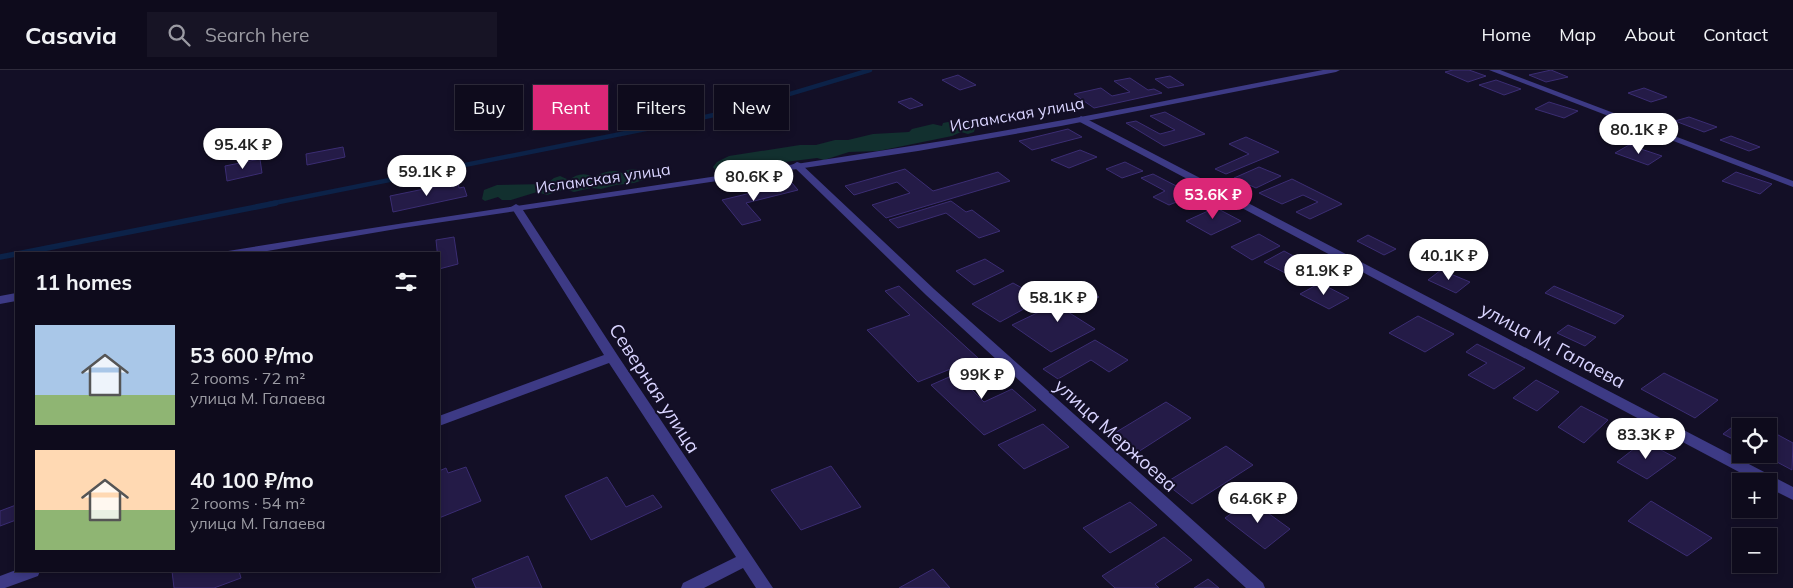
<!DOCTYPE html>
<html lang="en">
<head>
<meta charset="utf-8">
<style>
	:root { --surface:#0e0b1c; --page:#171425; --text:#f1f3f6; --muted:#9b9ba3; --line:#2e2b3b; --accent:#db2777 }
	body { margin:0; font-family:Mulish,sans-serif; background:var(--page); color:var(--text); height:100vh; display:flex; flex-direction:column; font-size:19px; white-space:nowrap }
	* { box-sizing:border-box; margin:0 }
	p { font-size:16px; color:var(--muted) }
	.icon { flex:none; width:28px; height:28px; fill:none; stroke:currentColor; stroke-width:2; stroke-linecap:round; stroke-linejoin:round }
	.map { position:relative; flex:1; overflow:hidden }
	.drawer { position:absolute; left:15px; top:182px; width:425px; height:320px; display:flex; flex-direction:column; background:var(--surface); border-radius:0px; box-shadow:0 2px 8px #0003,0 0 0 1px var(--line) }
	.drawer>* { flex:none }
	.banner { position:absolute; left:455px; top:15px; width:475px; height:45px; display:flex; gap:10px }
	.tools { position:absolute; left:1732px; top:348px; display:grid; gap:10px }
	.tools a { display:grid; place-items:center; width:45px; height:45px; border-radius:0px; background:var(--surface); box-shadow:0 2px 8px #0003,0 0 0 1px var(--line); font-size:25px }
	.price { position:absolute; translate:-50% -42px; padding:0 11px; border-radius:18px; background:#fff; color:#222; font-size:16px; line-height:32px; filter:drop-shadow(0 1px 2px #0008) }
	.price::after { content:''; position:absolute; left:50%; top:30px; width:15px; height:11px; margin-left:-8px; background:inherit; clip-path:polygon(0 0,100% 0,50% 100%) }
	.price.on { background:var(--accent); color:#fff }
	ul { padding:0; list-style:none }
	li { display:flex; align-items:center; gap:15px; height:125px; padding:0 20px }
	li span { display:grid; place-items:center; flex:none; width:140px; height:100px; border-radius:0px; color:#555 }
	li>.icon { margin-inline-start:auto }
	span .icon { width:60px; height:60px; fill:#fffc; stroke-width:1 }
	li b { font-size:21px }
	h2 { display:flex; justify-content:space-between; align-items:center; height:60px; padding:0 20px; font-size:21px }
	.chip { padding:0 18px; border-radius:0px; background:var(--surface); box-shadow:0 2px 8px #0003,0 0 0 1px var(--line); font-size:18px; line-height:45px }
	.chip.on { background:var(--accent); color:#fff }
	header { display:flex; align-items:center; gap:30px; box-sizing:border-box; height:70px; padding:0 25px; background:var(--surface); border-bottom:1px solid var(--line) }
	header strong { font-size:24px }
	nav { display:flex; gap:28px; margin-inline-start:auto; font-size:18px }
	.search { width:350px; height:45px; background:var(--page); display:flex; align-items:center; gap:12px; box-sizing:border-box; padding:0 18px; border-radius:0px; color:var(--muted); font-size:19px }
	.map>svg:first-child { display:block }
</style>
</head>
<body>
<header>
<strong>Casavia</strong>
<div class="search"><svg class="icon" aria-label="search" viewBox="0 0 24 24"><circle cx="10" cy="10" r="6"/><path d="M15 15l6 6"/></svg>Search here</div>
<nav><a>Home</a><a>Map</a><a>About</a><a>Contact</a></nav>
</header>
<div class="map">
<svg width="1793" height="518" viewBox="0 0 1793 518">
	<rect width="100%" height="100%" fill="#130f26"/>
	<!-- green -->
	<g fill="#12302f">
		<path d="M948 52 969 55 975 58 974 62 968 64 961 62 952 66 903 76 878 81 849 82 824 90 817 88 777 93 759 99 751 98 740 102 716 101 713 97 717 92 729 86 800 75H816L835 70H848L873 64 909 62 912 59 933 54 942 56 943 53Z"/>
		<path d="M638 99 646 102 648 105 643 110 634 113 616 115 601 119 591 118 574 122 565 119 547 125 537 122 511 130H502L498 127 485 131 482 129 484 120 497 115 546 114 554 108 560 106 569 110C576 104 585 102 593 107 602 103 613 98 622 103L627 100Z"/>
	</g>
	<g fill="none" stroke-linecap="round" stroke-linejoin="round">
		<!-- stream-far1 -->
		<path stroke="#0c2248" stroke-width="4.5" d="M269 134 696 49 736 40 870 0"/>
		<!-- stream -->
		<g stroke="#0c2248" stroke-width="5.5">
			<path d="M17 184 276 133"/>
			<path d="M0 187 16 184"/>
		</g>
	</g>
	<!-- building -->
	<g fill="#241b47" stroke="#3b2d73">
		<path d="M1453 0H1469L1486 6 1468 12 1445 2Z"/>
		<path d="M1551 0 1568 7 1546 12 1529 5Z"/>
		<path d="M958 5 976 15 960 20 942 10Z"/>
		<path d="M1170 6 1184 15 1168 18 1155 9Z"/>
		<path d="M1130 8 1148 20 1154 19 1162 23 1094 38 1074 24 1101 18 1112 26 1130 22 1114 11Z"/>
		<path d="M1496 10 1521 19 1504 25 1479 15Z"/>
		<path d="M1644 18 1667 27 1651 32 1628 23Z"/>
		<path d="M911 28 923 35 910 39 898 32Z"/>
		<path d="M1549 32 1578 41 1564 48 1535 39Z"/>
		<path d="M1165 42 1205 64 1164 76 1126 53 1136 51 1160 64 1175 60 1150 46Z"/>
		<path d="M1689 47 1717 57 1704 62 1675 51Z"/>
		<path d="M1068 59 1082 67 1032 80 1019 71Z"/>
		<path d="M1731 66 1760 77 1749 81 1720 70Z"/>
		<path d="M1246 67 1279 82 1226 104 1215 99 1249 84 1229 74Z"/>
		<path d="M1629 75 1662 86 1648 95 1615 83Z"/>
		<path d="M343 77 345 87 307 95 306 84Z"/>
		<path d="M1080 80 1097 87 1069 98 1051 90Z"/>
		<path d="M260 89 262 103 227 111 225 96Z"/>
		<path d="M1125 92 1143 101 1122 108 1106 99Z"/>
		<path d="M1259 97 1281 106 1256 118 1234 108Z"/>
		<path d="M905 99 933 121 998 102 1010 111 886 148 872 135 910 123 897 112 854 125 845 116Z"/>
		<path d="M1736 102 1772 114 1760 124 1722 111Z"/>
		<path d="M1153 104 1194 125 1169 135 1153 127 1165 121 1141 108Z"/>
		<path d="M1292 109 1342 134 1310 149 1296 142 1318 132 1303 125 1282 134 1259 123Z"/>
		<path d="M458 112 459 118 464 117 467 126 393 142 390 126Z"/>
		<path d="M792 113 798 120 746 133 761 150 742 155 722 130Z"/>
		<path d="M951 131 966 142 972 140 1000 161 979 168 946 143 898 158 889 150Z"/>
		<path d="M1205 132 1241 151 1211 165 1186 151 1208 141 1197 135Z"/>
		<path d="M1259 164 1280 176 1252 190 1231 177Z"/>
		<path d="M1368 165 1396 179 1384 185 1357 171Z"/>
		<path d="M454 167 458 194 439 199 436 170Z"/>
		<path d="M1284 181 1310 195 1291 206 1264 192Z"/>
		<path d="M985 189 1004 201 974 215 956 201Z"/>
		<path d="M1441 200 1470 212 1456 223 1428 210Z"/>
		<path d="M1013 213 1042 229 1000 252 972 234Z"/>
		<path d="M1320 213 1349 228 1329 239 1300 224Z"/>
		<path d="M899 216 978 288 918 312 867 260 910 245 885 221Z"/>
		<path d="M1554 216 1624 246 1615 254 1545 223Z"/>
		<path d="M1087 219 1099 227 1068 242 1095 259 1051 282 1012 255Z"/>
		<path d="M1418 246 1454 264 1425 282 1389 263Z"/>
		<path d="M1568 255 1596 267 1585 276 1557 263Z"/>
		<path d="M1095 270 1128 290 1109 302 1091 290 1058 309 1043 299Z"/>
		<path d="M1477 274 1525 298 1494 319 1468 305 1487 293 1466 282Z"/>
		<path d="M981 293 997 307 971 319 984 332 1012 319 1036 340 984 365 931 315Z"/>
		<path d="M1664 303 1718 330 1695 348 1641 319Z"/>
		<path d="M1536 310 1559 322 1537 341 1513 328Z"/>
		<path d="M1166 332 1191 348 1138 382 1113 364Z"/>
		<path d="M1581 336 1608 350 1584 373 1558 357Z"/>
		<path d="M1744 348 1761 356H1741V373L1723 364Z"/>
		<path d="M1043 354 1069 377 1024 399 998 375Z"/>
		<path d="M1769 360 1793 373 1792 400 1762 384H1769Z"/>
		<path d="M1644 371 1676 388 1647 409 1617 392Z"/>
		<path d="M1226 376 1253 395 1192 434 1165 413Z"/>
		<path d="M831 396 861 437 801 460 771 420Z"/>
		<path d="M466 397 481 431 439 448V401L446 398 448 403Z"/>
		<path d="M607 407 626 437 653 425 662 437 591 470 565 426Z"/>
		<path d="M1250 430 1290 459 1265 479 1225 448Z"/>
		<path d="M1651 431 1712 468 1687 486 1628 451Z"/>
		<path d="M1130 432 1157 455 1110 483 1083 458Z"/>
		<path d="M16 435V450L0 456V441Z"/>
		<path d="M1164 467 1192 490 1155 514 1159 518H1115L1102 506Z"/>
		<path d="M528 486 542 518H476L472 509Z"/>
		<path d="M933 499 950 518H899Z"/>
		<path d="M172 501H239L241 508 214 518H174Z"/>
		<path d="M1208 509 1219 518H1194Z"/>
	</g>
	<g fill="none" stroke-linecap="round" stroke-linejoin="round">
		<!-- minor -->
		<g fill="#3d3a85" fill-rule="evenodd">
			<path d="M1489 0H1500L1793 111V117Z"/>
			<path d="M1081 46 1793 417V430L1769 418V411H1756L1078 51 1077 49Z"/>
			<path d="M797 92 800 93 934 219 1263 513 1265 518H1246L926 225 794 97 792 95Z"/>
			<path d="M516 134 521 137 618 286 773 518H756L743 498 704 518H681L683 513 736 487 609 293 439 356V346L604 285 511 137Z"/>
			<path d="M16 500 40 501 38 506 5 518H0V506Z"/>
		</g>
		<!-- tertiary -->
		<g fill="#3d3a85" fill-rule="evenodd">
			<path d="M1323 0H1340L1336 2 1061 56 918 81 402 158 250 184H223L228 181C457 143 688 112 917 75 1053 54 1188 26 1323 0Z"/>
			<path d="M16 223V231L0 234V226Z"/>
		</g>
	</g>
	<g text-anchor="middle" stroke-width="4" stroke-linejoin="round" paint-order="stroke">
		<!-- far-street labels -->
		<g font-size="16" fill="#d9d4ff" stroke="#130f26">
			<text transform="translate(1017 44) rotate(-10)" y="6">Исламская улица</text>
			<text transform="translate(603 108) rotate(-8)" y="6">Исламская улица</text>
		</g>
		<!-- street labels -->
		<g font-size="19" fill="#d9d4ff" stroke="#130f26">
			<text transform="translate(1553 275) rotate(28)" y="7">улица М. Галаева</text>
			<text transform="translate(655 318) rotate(57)" y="7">Северная улица</text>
			<text transform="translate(1116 365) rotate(42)" y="7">улица Мержоева</text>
		</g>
	</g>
</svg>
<div class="tools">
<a><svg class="icon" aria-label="locate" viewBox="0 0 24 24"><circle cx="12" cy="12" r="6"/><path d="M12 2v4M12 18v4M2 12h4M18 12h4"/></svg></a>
<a>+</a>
<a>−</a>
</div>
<b class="price" style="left:1639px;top:85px">80.1K ₽</b>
<b class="price" style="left:243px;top:100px">95.4K ₽</b>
<b class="price" style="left:427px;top:127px">59.1K ₽</b>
<b class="price" style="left:754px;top:132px">80.6K ₽</b>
<b class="price on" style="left:1213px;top:150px">53.6K ₽</b>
<b class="price" style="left:1449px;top:211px">40.1K ₽</b>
<b class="price" style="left:1324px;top:226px">81.9K ₽</b>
<b class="price" style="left:1058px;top:253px">58.1K ₽</b>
<b class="price" style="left:982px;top:330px">99K ₽</b>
<b class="price" style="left:1646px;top:390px">83.3K ₽</b>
<b class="price" style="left:1258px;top:454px">64.6K ₽</b>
<div class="banner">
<a class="chip">Buy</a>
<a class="chip on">Rent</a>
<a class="chip">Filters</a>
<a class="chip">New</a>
</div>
<section class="drawer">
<h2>11 homes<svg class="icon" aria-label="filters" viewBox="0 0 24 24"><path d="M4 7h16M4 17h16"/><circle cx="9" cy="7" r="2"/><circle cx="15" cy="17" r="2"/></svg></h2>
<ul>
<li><span style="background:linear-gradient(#a9c7e8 70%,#8fb573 0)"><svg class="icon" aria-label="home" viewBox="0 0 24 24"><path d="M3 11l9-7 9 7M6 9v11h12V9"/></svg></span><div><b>53 600 ₽/mo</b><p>2 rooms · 72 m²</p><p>улица М. Галаева</p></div></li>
<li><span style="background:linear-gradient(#ffd9b3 60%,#8fb573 0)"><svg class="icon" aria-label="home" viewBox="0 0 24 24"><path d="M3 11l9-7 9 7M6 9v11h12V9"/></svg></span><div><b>40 100 ₽/mo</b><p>2 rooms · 54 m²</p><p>улица М. Галаева</p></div></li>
</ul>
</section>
</div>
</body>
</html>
